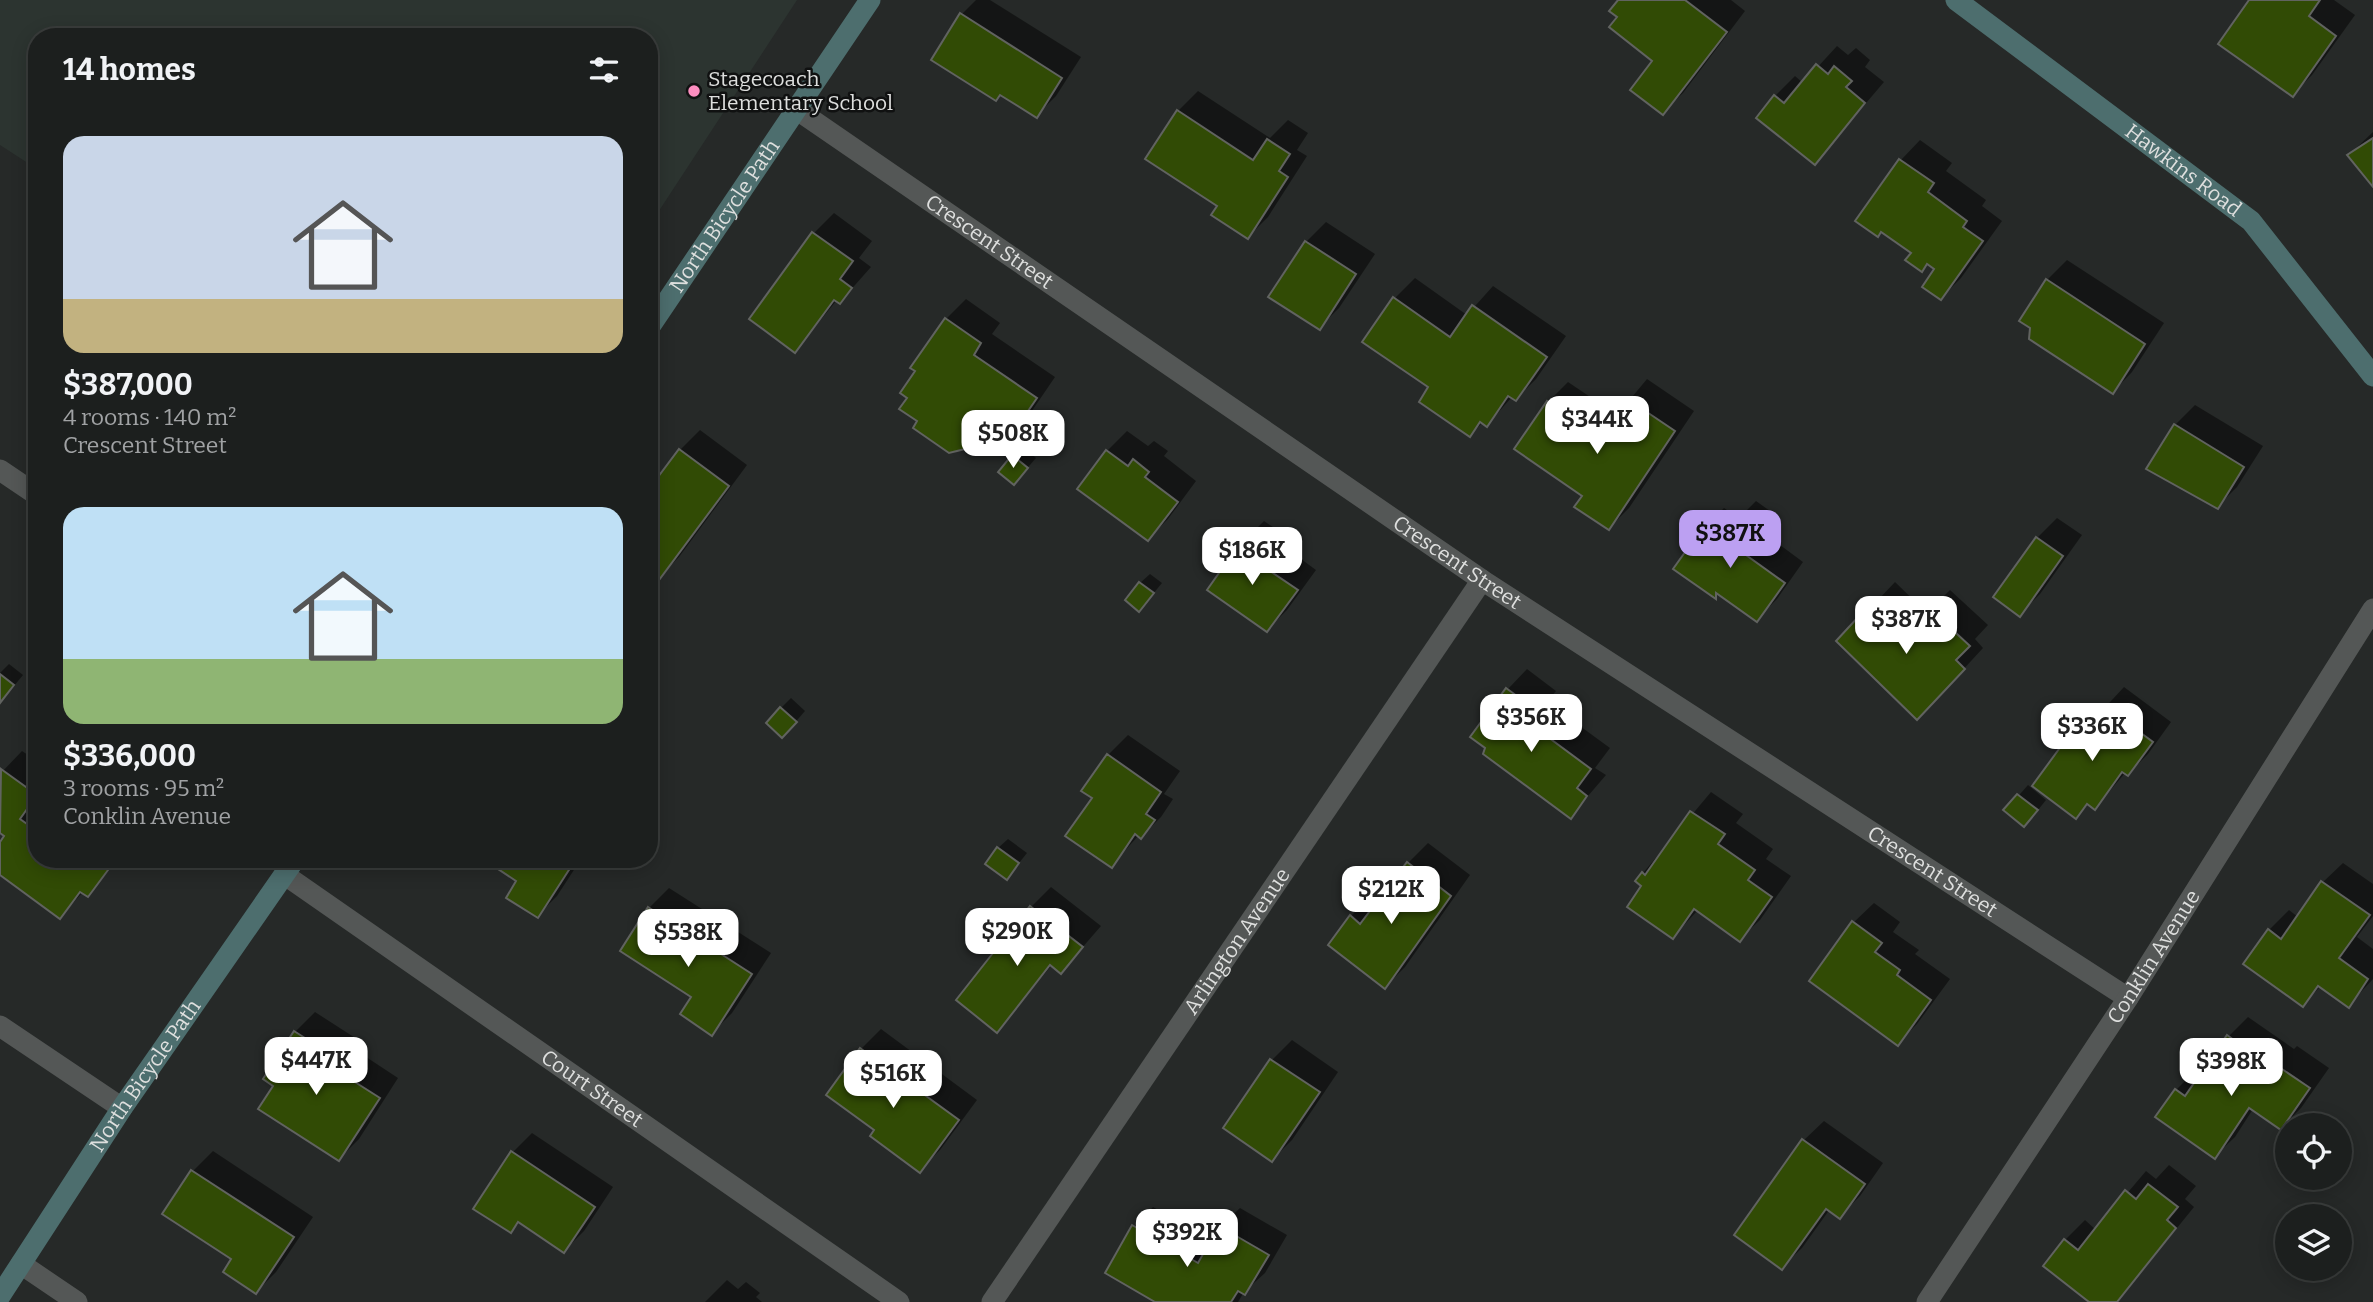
<!DOCTYPE html>
<html lang="en">
<head>
<meta charset="utf-8">
<style>
	:root { --surface:#1c1f1e; --page:#292c2b; --text:#f1f3f6; --muted:#a0a2a4; --line:#3a3d3c; --accent:#bca0f2 }
	body { margin:0; font-family:Bitter,serif; background:var(--page); color:var(--text); height:100vh; display:flex; flex-direction:column; font-size:26px; white-space:nowrap }
	* { box-sizing:border-box; margin:0 }
	p { font-size:23px; color:var(--muted) }
	.icon { flex:none; width:38px; height:38px; fill:none; stroke:currentColor; stroke-width:2; stroke-linecap:round; stroke-linejoin:round }
	.map { position:relative; flex:1; overflow:hidden }
	.details { position:absolute; left:28px; top:28px; width:630px; height:840px; display:flex; flex-direction:column; background:var(--surface); border-radius:28px; box-shadow:0 4px 18px #0003,0 0 0 2px var(--line) }
	.details>* { flex:none }
	.buttons { position:absolute; left:2275px; top:1113px; display:grid; gap:14px }
	.buttons a { display:grid; place-items:center; width:77px; height:77px; border-radius:50%; background:var(--surface); box-shadow:0 4px 18px #0003,0 0 0 2px var(--line); font-size:35px }
	.price { position:absolute; translate:-50% -60px; padding:0 16px; border-radius:14px; background:#fff; color:#222; font-size:23px; line-height:46px; filter:drop-shadow(0 2px 4px #0008) }
	.price::after { content:''; position:absolute; left:50%; top:42px; width:21px; height:16px; margin-left:-10px; background:inherit; clip-path:polygon(0 0,100% 0,50% 100%) }
	.price.current { background:var(--accent); color:#111 }
	ul { padding:0; list-style:none }
	li { display:grid; align-content:center; gap:14px; height:371px; padding:0 35px }
	li span { display:grid; place-items:center; height:217px; border-radius:21px; color:#555 }
	li>.icon { margin-inline-start:auto }
	span .icon { width:126px; height:126px; fill:#fffc; stroke-width:1 }
	li b { font-size:30px }
	h2 { display:flex; justify-content:space-between; align-items:center; height:84px; padding:0 35px; font-size:30px }
	.map>svg:first-child { display:block }
</style>
</head>
<body>
<div class="map">
<svg width="2373" height="1302" viewBox="0 0 2373 1302">
	<rect width="100%" height="100%" fill="#262928"/>
	<!-- built -->
	<path fill="#2c3430" d="M0 0H797L649 226V37H37V169L0 145Z"/>
	<!-- shadow -->
	<g fill="#0007">
		<path d="M976 0H990L1081 57 1056 96 1036 116 1001 93 962 14Z"/>
		<path d="M1620 0H1731L1745 11 1683 93 1663 112 1654 61 1619 16Z"/>
		<path d="M2251 0H2334L2355 15 2312 75 2292 95Z"/>
		<path d="M1837 46 1848 55 1856 48 1870 60 1865 67 1884 82 1815 163 1775 96 1795 76 1803 83Z"/>
		<path d="M1198 91 1270 138 1288 120 1308 133 1297 150 1307 156 1268 217 1248 237 1220 205 1178 111Z"/>
		<path d="M2373 132V185L2349 155Z"/>
		<path d="M1920 140 1952 163 1946 171 1986 200 1982 206 2002 221 1961 278 1941 298 1936 269 1928 263 1922 270 1913 253 1882 230 1857 220 1901 160Z"/>
		<path d="M834 213 872 241 859 258 871 267 840 302 837 300 795 351 751 319 814 233Z"/>
		<path d="M1326 222 1375 254 1339 308 1319 328 1306 242Z"/>
		<path d="M2067 260 2164 323 2132 372 2113 392 2031 327 2047 280Z"/>
		<path d="M1415 278 1467 315 1493 286 1566 336 1536 379 1516 399 1512 397 1487 425 1483 422 1470 435 1395 298Z"/>
		<path d="M966 299 1000 323 992 334 1055 377 1025 421 1005 441 988 429 972 445 920 420 909 397 946 319Z"/>
		<path d="M1647 379 1694 411 1629 508 1609 528 1584 495 1516 449 1548 402 1568 382 1617 415Z"/>
		<path d="M2195 405 2263 446 2237 487 2217 507 2148 468 2175 425Z"/>
		<path d="M700 430 747 465 679 557 659 577 680 450Z"/>
		<path d="M1127 431 1148 446 1154 441 1168 451 1164 456 1196 481 1168 519 1148 539 1080 488 1107 451Z"/>
		<path d="M1023 447 1036 458 1023 473 1014 457Z"/>
		<path d="M1756 501 1777 516 1765 534 1803 562 1777 599 1757 619 1719 593 1716 596 1704 528 1724 508 1739 518Z"/>
		<path d="M2057 518 2082 535 2040 594 2020 614 1995 597 2037 538Z"/>
		<path d="M1264 521 1292 540 1286 548 1316 570 1287 610 1267 630 1244 541Z"/>
		<path d="M1150 574 1162 583 1148 600 1140 583Z"/>
		<path d="M1895 582 1927 613 1950 590 1988 625 1975 639 1983 648 1937 698 1839 641Z"/>
		<path d="M9 664 23 675 0 703V673Z"/>
		<path d="M1527 669 1556 691 1547 702 1610 748 1595 768 1606 775 1570 817 1473 736 1508 689Z"/>
		<path d="M2124 687 2171 722 2148 754 2128 774 2126 772 2095 808 2089 803 2076 816 2072 735 2092 714 2098 715Z"/>
		<path d="M791 698 805 711 792 726 781 708Z"/>
		<path d="M1128 735 1180 771 1164 794 1173 799 1161 817 1141 837 1139 835 1111 866 1094 798 1108 755Z"/>
		<path d="M22 751 37 761V859H119L88 895 83 892 60 917 0 873V845L7 836 0 831V774Z"/>
		<path d="M2028 785 2046 800 2034 815 2006 810Z"/>
		<path d="M1711 792 1743 814 1736 823 1773 849 1766 859 1791 876 1760 920 1740 939 1698 910 1673 937 1644 886 1643 873Z"/>
		<path d="M1008 839 1027 853 1007 878 998 848Z"/>
		<path d="M1428 843 1470 875 1405 967 1385 987 1351 916 1371 896 1378 902 1408 863Z"/>
		<path d="M486 859H581L557 896 537 916 519 881Z"/>
		<path d="M2343 863 2373 884V916L2357 937 2373 949V979L2349 1005 2321 986 2303 1004 2269 930 2289 910 2298 917 2323 882Z"/>
		<path d="M1051 887 1101 926 1061 972 1052 965 997 1030 1031 907Z"/>
		<path d="M669 888 771 953 732 1013 712 1033 649 908Z"/>
		<path d="M1874 903 1900 922 1893 932 1919 950 1915 954 1950 979 1917 1024 1898 1043 1854 922Z"/>
		<path d="M315 1012 360 1041 354 1049 398 1078 359 1139 339 1159 276 1085 265 1078 295 1032Z"/>
		<path d="M2248 1017 2294 1049 2297 1046 2329 1068 2301 1108 2281 1128 2253 1109 2235 1137 2215 1156 2176 1090 2196 1070 2202 1074 2228 1037Z"/>
		<path d="M881 1029 977 1100 940 1150 920 1170 877 1130 861 1049Z"/>
		<path d="M1292 1040 1338 1072 1292 1140 1272 1160 1226 1128 1272 1060Z"/>
		<path d="M1824 1121 1883 1163 1860 1196 1840 1216 1830 1209 1802 1248 1782 1267 1804 1140Z"/>
		<path d="M532 1133 613 1187 584 1231 564 1251 520 1222 511 1231 512 1153Z"/>
		<path d="M213 1151 313 1217 276 1272 256 1292 234 1259 165 1213 193 1171Z"/>
		<path d="M2169 1165 2196 1186 2185 1199 2194 1207 2117 1302H2092L2065 1240 2085 1220 2096 1230 2146 1171 2156 1179Z"/>
		<path d="M1153 1207 1213 1241 1220 1227 1240 1208 1287 1235 1265 1273 1244 1292 1238 1302H1159L1134 1227Z"/>
		<path d="M727 1280 738 1289 746 1282 760 1293 756 1297 762 1302H705Z"/>
	</g>
	<!-- building -->
	<g fill="#314b05" stroke="#616360" stroke-width="2">
		<path d="M1618 0H1685L1727 32 1663 115 1630 90 1652 61 1609 27 1617 17 1609 11Z"/>
		<path d="M2249 0H2320L2309 16 2336 36 2293 97 2218 44Z"/>
		<path d="M960 13 1062 78 1037 118 1000 95 996 101 931 60Z"/>
		<path d="M1816 64 1828 74 1834 66 1852 81 1846 87 1865 103 1815 165 1756 118 1774 95 1784 103Z"/>
		<path d="M1177 110 1253 160 1267 139 1290 154 1279 171 1288 177 1248 239 1211 215 1217 206 1145 159Z"/>
		<path d="M2373 138V187L2347 155Z"/>
		<path d="M1899 159 1934 183 1928 192 1967 221 1963 227 1983 241 1941 300 1922 287 1934 269 1927 264 1922 272 1905 260 1911 253 1881 232 1878 237 1855 221Z"/>
		<path d="M812 232 853 261 840 279 852 288 840 304 834 300 795 353 749 319Z"/>
		<path d="M1305 241 1356 274 1320 330 1268 297Z"/>
		<path d="M2046 279 2145 344 2113 394 2029 339 2030 328 2019 321Z"/>
		<path d="M1393 297 1450 337 1472 305 1547 357 1516 401 1508 396 1487 427 1480 422 1470 437 1419 402 1428 387 1362 342Z"/>
		<path d="M945 318 981 343 974 355 1037 398 1006 443 985 429 973 447 949 453 913 428 917 421 899 409 907 398 900 393 915 371 910 368Z"/>
		<path d="M1626 398 1675 431 1609 530 1574 507 1582 496 1514 449 1547 401 1600 437Z"/>
		<path d="M2174 424 2244 467 2218 509 2146 469Z"/>
		<path d="M679 449 729 486 659 580 649 572V489Z"/>
		<path d="M1106 450 1128 466 1133 459 1149 472 1145 477 1178 502 1148 541 1077 489Z"/>
		<path d="M1012 455 1028 468 1014 485 998 472Z"/>
		<path d="M1735 520 1759 537 1746 555 1785 583 1757 622 1716 593V599L1673 569 1703 527 1721 539Z"/>
		<path d="M2036 537 2063 556 2020 617 1993 597Z"/>
		<path d="M1243 539 1273 561 1267 569 1298 590 1267 632 1207 590Z"/>
		<path d="M1139 582 1154 593 1139 612 1125 600Z"/>
		<path d="M1873 601 1907 632 1929 608 1970 646 1956 660 1965 669 1917 720 1836 641Z"/>
		<path d="M0 674 14 685 0 703Z"/>
		<path d="M1506 688 1537 711 1529 723 1591 769 1577 788 1587 796 1571 819 1483 754 1485 748 1470 737Z"/>
		<path d="M2103 705 2153 742 2128 776 2122 772 2095 810 2087 804 2076 819 2032 786 2070 734 2081 735Z"/>
		<path d="M780 707 797 722 782 738 766 723Z"/>
		<path d="M1107 754 1161 792 1146 814 1155 820 1141 839 1135 834 1112 868 1065 836 1092 798 1081 791Z"/>
		<path d="M1 769 37 795 20 819 37 831V859H110L114 862 88 897 80 892 60 919 0 875V842L4 836 0 833Z"/>
		<path d="M2017 794 2038 810 2024 827 2003 810Z"/>
		<path d="M1690 811 1725 834 1718 844 1755 870 1748 880 1772 897 1740 942 1694 909 1673 939 1627 907 1641 886 1635 881 1642 872 1645 875Z"/>
		<path d="M997 847 1019 863 1007 880 985 864Z"/>
		<path d="M483 859H576L538 918 506 898 516 881Z"/>
		<path d="M1407 862 1451 896 1385 989 1328 945 1350 915 1360 924Z"/>
		<path d="M2321 881 2370 915 2339 958 2368 979 2349 1008 2318 986 2303 1007 2243 964 2268 929 2281 939Z"/>
		<path d="M1030 906 1083 947 1061 974 1050 965 997 1033 956 1000Z"/>
		<path d="M648 907 752 974 712 1036 680 1014 691 997 620 951Z"/>
		<path d="M1852 921 1882 943 1875 952 1900 970 1897 975 1931 1000 1898 1046 1809 981Z"/>
		<path d="M294 1031 341 1061 336 1070 380 1098 339 1161 258 1109 273 1086 263 1079Z"/>
		<path d="M2227 1035 2273 1068 2276 1065 2310 1088 2281 1130 2249 1108 2215 1159 2155 1117 2175 1089 2185 1096Z"/>
		<path d="M860 1048 959 1120 920 1173 870 1136 874 1130 826 1095Z"/>
		<path d="M1270 1059 1320 1092 1272 1162 1223 1128Z"/>
		<path d="M1802 1139 1865 1184 1840 1219 1826 1209 1782 1270 1734 1235Z"/>
		<path d="M511 1151 595 1207 564 1253 518 1222 511 1233 473 1209Z"/>
		<path d="M191 1170 294 1237 256 1294 223 1272 231 1259 162 1214Z"/>
		<path d="M2148 1184 2178 1207 2167 1220 2176 1228 2117 1302H2089L2043 1266 2064 1239 2078 1250 2125 1190 2136 1199Z"/>
		<path d="M1132 1225 1198 1263 1219 1226 1269 1255 1245 1295 1238 1291 1231 1302H1155L1105 1273Z"/>
	</g>
	<g fill="none" stroke-linecap="round" stroke-linejoin="round">
		<!-- street -->
		<g stroke="#545756" stroke-width="21">
			<path id="s1" d="M799 111 1482 580 2128 998"/>
			<path d="M0 470 37 495"/>
			<path id="s2" d="M285 875 899 1302"/>
			<path d="M0 1026 122 1108"/>
			<path d="M21 1264 77 1302"/>
			<path id="s3" d="M992 1302 1482 580"/>
			<path id="s4" d="M1927 1302 2128 998 2373 609"/>
		</g>
		<!-- secondary -->
		<g stroke="#4d6e6e" stroke-width="21">
			<path id="s5" d="M1956 0 2251 221 2373 376"/>
			<path id="s6" d="M649 328 870 0"/>
			<path id="s7" d="M0 1296 122 1108 295 859"/>
		</g>
	</g>
	<!-- markers -->
	<circle fill="#fd8ec0" stroke="#101111" stroke-width="2.5" cx="694" cy="91" r="7"/>
	<g text-anchor="middle" stroke-width="5" stroke-linejoin="round" paint-order="stroke">
		<!-- poi labels -->
		<g font-size="21" fill="#dedfde" stroke="#101111" text-anchor="start">
			<text x="708" y="86">Stagecoach<tspan x="708" dy="24">Elementary School</tspan></text>
		</g>
		<!-- street labels -->
		<g font-size="21" fill="#dedfde" stroke="#101111">
			<text dy="7" stroke="none"><textPath href="#s5" startOffset="284">Hawkins Road</textPath></text>
			<text dy="7" stroke="none"><textPath href="#s6" startOffset="135">North Bicycle Path</textPath></text>
			<text dy="7" stroke="none"><textPath href="#s1" startOffset="231">Crescent Street</textPath></text>
			<text dy="7" stroke="none"><textPath href="#s1" startOffset="798">Crescent Street</textPath></text>
			<text dy="7" stroke="none"><textPath href="#s1" startOffset="1365">Crescent Street</textPath></text>
			<text dy="7" stroke="none"><textPath href="#s3" startOffset="436">Arlington Avenue</textPath></text>
			<text dy="7" stroke="none"><textPath href="#s4" startOffset="413">Conklin Avenue</textPath></text>
			<text dy="7" stroke="none"><textPath href="#s7" startOffset="264">North Bicycle Path</textPath></text>
			<text dy="7" stroke="none"><textPath href="#s2" startOffset="374">Court Street</textPath></text>
		</g>
	</g>
</svg>
<div class="buttons">
<a><svg class="icon" aria-label="locate" viewBox="0 0 24 24"><circle cx="12" cy="12" r="6"/><path d="M12 2v4M12 18v4M2 12h4M18 12h4"/></svg></a>
<a><svg class="icon" aria-label="layers" viewBox="0 0 24 24"><path d="M12 4l9 5-9 5-9-5zM3 14l9 5 9-5"/></svg></a>
</div>
<b class="price" style="left:1597px;top:456px">$344K</b>
<b class="price" style="left:1013px;top:470px">$508K</b>
<b class="price current" style="left:1730px;top:570px">$387K</b>
<b class="price" style="left:1252px;top:587px">$186K</b>
<b class="price" style="left:1906px;top:656px">$387K</b>
<b class="price" style="left:1531px;top:754px">$356K</b>
<b class="price" style="left:2092px;top:763px">$336K</b>
<b class="price" style="left:1391px;top:926px">$212K</b>
<b class="price" style="left:1017px;top:968px">$290K</b>
<b class="price" style="left:688px;top:969px">$538K</b>
<b class="price" style="left:316px;top:1097px">$447K</b>
<b class="price" style="left:2231px;top:1098px">$398K</b>
<b class="price" style="left:893px;top:1110px">$516K</b>
<b class="price" style="left:1187px;top:1269px">$392K</b>
<section class="details">
<h2>14 homes<svg class="icon" aria-label="filters" viewBox="0 0 24 24"><path d="M4 7h16M4 17h16"/><circle cx="9" cy="7" r="2"/><circle cx="15" cy="17" r="2"/></svg></h2>
<ul>
<li><span style="background:linear-gradient(#c9d6e8 75%,#c2b280 0)"><svg class="icon" aria-label="home" viewBox="0 0 24 24"><path d="M3 11l9-7 9 7M6 9v11h12V9"/></svg></span><div><b>$387,000</b><p>4 rooms · 140 m²</p><p>Crescent Street</p></div></li>
<li><span style="background:linear-gradient(#bfe0f5 70%,#8fb573 0)"><svg class="icon" aria-label="home" viewBox="0 0 24 24"><path d="M3 11l9-7 9 7M6 9v11h12V9"/></svg></span><div><b>$336,000</b><p>3 rooms · 95 m²</p><p>Conklin Avenue</p></div></li>
</ul>
</section>
</div>
</body>
</html>
